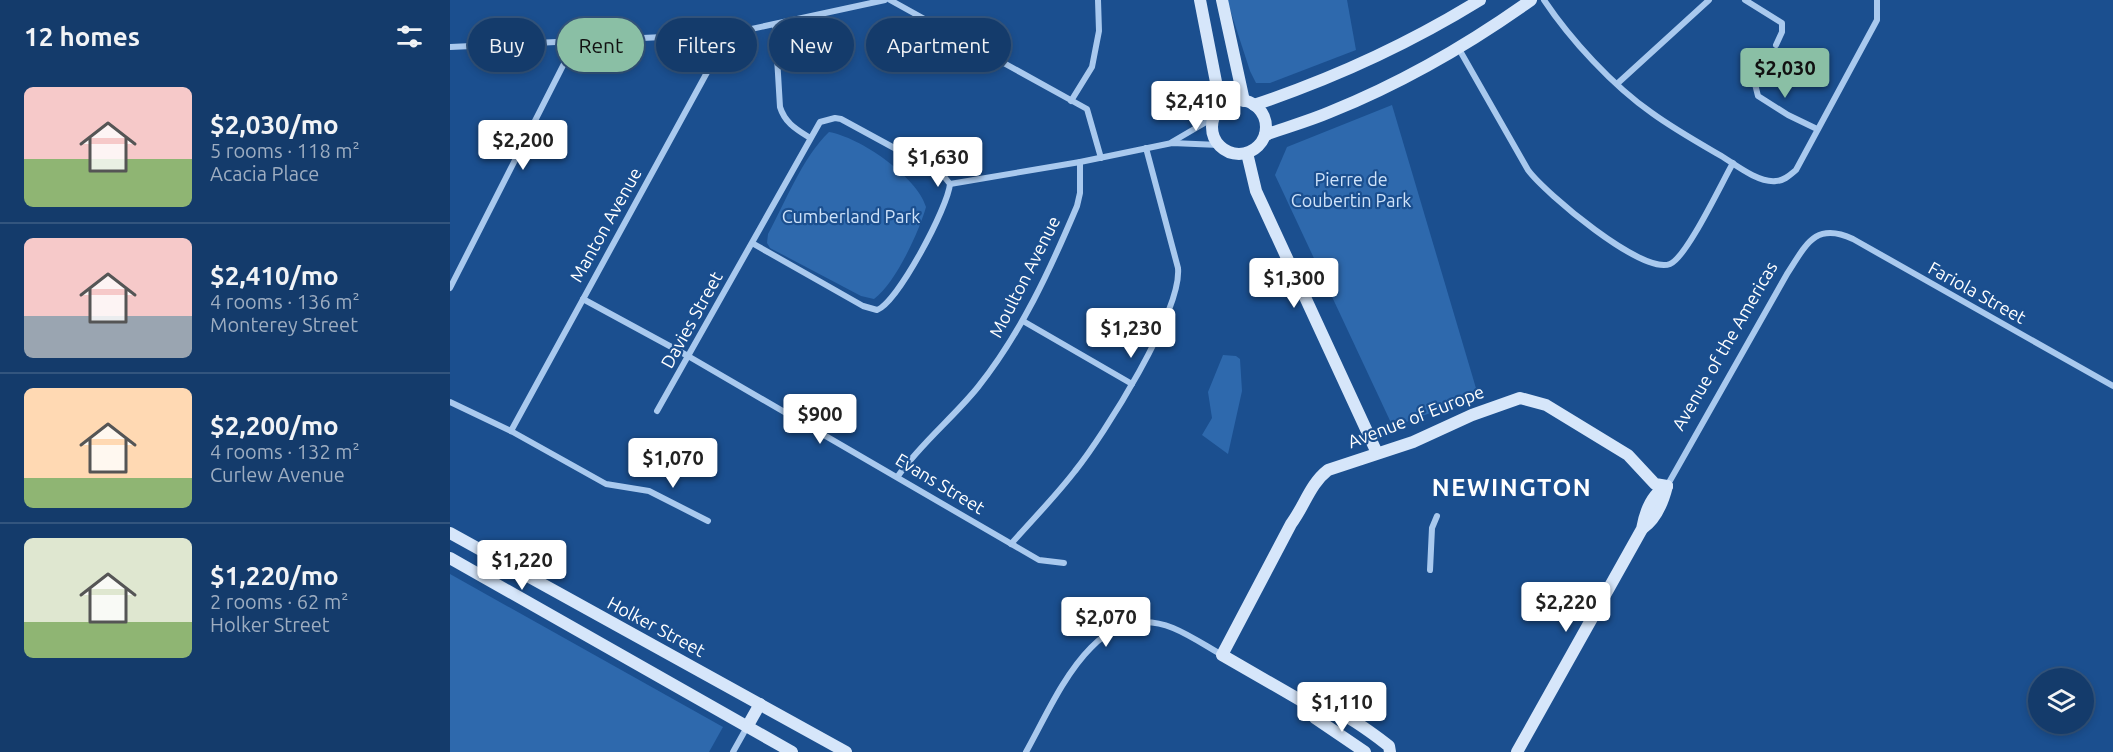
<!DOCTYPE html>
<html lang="en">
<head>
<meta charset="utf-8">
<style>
	:root { --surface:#143b6b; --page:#1d4271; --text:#f1f3f6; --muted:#9dadc1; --line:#33557e; --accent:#8abfa5 }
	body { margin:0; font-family:Ubuntu,sans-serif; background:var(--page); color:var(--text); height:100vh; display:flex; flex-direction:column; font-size:22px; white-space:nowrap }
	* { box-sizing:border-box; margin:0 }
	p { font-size:20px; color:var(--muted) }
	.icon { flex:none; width:33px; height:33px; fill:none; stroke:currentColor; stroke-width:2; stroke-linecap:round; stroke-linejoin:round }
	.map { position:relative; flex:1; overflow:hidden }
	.drawer { display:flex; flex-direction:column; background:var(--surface); width:450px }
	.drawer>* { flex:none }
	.banner { position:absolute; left:18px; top:18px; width:570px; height:54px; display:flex; gap:12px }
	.tools { position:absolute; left:1578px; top:668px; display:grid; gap:12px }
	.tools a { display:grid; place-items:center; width:66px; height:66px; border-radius:50%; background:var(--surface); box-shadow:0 3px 9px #0003,0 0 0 2px var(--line); font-size:30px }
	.price { position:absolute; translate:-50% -51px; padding:0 14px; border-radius:6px; background:#fff; color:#222; font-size:20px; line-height:39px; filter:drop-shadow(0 2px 3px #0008) }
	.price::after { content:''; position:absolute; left:50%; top:36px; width:18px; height:14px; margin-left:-9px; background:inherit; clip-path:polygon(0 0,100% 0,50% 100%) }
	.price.selected { background:var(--accent); color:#111 }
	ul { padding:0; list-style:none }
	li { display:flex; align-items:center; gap:18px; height:150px; padding:0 24px }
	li+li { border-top:2px solid var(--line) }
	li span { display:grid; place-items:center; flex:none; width:168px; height:120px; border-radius:9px; color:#555 }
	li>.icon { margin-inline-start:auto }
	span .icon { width:72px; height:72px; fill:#fffc; stroke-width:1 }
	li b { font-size:26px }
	h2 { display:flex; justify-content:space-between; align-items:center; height:72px; padding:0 24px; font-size:26px }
	.chip { padding:0 21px; border-radius:27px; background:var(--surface); box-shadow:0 3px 9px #0003,0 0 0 2px var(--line); font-size:21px; line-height:54px }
	.chip.selected { background:var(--accent); color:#111 }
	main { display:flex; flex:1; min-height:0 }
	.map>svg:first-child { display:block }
</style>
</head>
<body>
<main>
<section class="drawer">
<h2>12 homes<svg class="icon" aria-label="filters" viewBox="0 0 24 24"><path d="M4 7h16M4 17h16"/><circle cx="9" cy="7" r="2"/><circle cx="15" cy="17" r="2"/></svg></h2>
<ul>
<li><span style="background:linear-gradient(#f6c9c9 60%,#8fb573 0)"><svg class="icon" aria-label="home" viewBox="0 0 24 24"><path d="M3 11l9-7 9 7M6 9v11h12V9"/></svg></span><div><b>$2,030/mo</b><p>5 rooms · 118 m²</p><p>Acacia Place</p></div></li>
<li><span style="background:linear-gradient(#f6c9c9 65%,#9aa5b1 0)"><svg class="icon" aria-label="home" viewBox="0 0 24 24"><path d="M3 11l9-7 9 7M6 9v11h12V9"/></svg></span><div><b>$2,410/mo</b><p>4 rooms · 136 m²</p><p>Monterey Street</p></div></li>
<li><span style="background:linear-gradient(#ffd9b3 75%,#8fb573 0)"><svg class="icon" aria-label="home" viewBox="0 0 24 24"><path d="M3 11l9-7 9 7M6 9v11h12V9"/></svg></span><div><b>$2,200/mo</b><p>4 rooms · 132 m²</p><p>Curlew Avenue</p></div></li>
<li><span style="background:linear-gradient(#dfe7d0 70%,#8fb573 0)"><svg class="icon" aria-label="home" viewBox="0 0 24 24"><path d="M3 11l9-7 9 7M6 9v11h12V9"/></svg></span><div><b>$1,220/mo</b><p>2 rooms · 62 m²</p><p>Holker Street</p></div></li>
</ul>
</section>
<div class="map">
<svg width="1663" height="752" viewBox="0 0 1663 752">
	<rect width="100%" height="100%" fill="#1b4f8f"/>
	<!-- green -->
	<g fill="#2e69ad">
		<path d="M777 0H897L906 50 820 83H806L800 71Z"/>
		<path d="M942 105 1028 395 943 427 825 175 837 147Z"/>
		<path d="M379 132C409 137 467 176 476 207 469 232 445 284 424 299L411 296 320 248 317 243 318 234C336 201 352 158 379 132Z"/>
		<path d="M773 355 786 356 790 359 792 391 778 454 752 435 762 418 758 392Z"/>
		<path d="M0 574 273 727 259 752H0Z"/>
	</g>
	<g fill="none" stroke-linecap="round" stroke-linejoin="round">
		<!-- street -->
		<g stroke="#a9c9ee" stroke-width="6">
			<path d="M440 0 637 109 651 158"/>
			<path d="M1094 0C1120 39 1163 86 1202 113 1224 129 1249 143 1273 157 1287 166 1309 183 1326 181 1334 181 1340 175 1346 170L1427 20V0"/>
			<path d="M1295 0 1332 23V32L1326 45"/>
			<path d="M325 24 330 107C335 123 346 129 360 138"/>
			<path d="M0 47 278 34 435 0"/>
			<path d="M1009 49 1078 170C1095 193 1192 275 1220 264 1237 257 1272 182 1283 163"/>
			<path d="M1316 63 1305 84 1308 96 1338 115 1367 129"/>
			<path d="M1168 83 1259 0"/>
			<path d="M621 101 642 67 649 31 648 0"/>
			<path d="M722 142 763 118"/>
			<path d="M500 184 630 162 722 143 769 145"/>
			<path d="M0 288 125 42"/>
			<path d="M133 299 238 356 589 560 614 563"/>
			<path d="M573 321 682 384"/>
			<path d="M0 402 61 431 156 484 199 491 258 521"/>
			<path d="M207 411 370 122 385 118 391 119 492 174 500 184C498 207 448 302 427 310L413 306 302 243"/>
			<path d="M61 431 278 34"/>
			<path d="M448 476C471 443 503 418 528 387 571 333 600 270 627 206L630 193V162"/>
			<path d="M1217 486 1337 274C1356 245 1365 221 1403 239L1663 386"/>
			<path d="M561 544C582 520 605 497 625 471 654 435 732 311 728 268L696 148"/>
			<path d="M980 570 982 528 987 516"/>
			<path d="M283 752 297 727"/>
			<path d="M576 752C606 699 644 597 723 628 740 635 756 646 772 655"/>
		</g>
		<!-- secondary -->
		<g stroke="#d6e6fa" stroke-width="12">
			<path d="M750 0 767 87 768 110"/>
			<path d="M772 0 794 101"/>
			<circle cx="789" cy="127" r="27"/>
			<path d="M804 105C885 78 957 45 1030 0"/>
			<path d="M815 135C837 127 859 121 880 112 952 83 1018 45 1081 0"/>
			<path d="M797 153 806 191 927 453"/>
			<path d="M1193 528C1206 519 1213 502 1217 486"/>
			<path d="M0 533 396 752"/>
			<path d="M0 558 342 752"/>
			<path d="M857 704C886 705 915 728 939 746L940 752"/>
			<path d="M297 727 310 704"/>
			<path d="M915 752 865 718 857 704 772 655 841 524C855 505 860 484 878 470L963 442 1022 415 1070 398 1096 405 1178 455 1205 484 1217 486"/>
			<path d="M1067 752 1192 529C1195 512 1201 494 1217 486"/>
		</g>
	</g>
	<g text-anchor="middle" stroke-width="4.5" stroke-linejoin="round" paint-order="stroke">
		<!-- park labels -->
		<g font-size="18" fill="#cfe3fa" stroke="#1b4f8f">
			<text x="901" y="186">Pierre de<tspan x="901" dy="21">Coubertin Park</tspan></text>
			<text x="401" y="223">Cumberland Park</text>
		</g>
		<!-- street labels -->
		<g font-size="18" fill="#fff" stroke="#1b4f8f">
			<text transform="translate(156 225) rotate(-61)" y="6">Manton Avenue</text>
			<text transform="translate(575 277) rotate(-63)" y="6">Moulton Avenue</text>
			<text transform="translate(1527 293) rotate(29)" y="6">Fariola Street</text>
			<text transform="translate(242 320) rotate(-61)" y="6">Davies Street</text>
			<text transform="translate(1275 346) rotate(-60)" y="6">Avenue of the Americas</text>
			<text transform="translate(966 417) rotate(-21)" y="6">Avenue of Europe</text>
			<text transform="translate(490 484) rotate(31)" y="6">Evans Street</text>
			<text transform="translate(206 627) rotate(28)" y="6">Holker Street</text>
		</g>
		<!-- district labels -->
		<g font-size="24" font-weight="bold" letter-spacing="1.5" fill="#fff" stroke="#1b4f8f">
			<text x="1062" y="496">NEWINGTON</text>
		</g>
	</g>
</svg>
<div class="tools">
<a><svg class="icon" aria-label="layers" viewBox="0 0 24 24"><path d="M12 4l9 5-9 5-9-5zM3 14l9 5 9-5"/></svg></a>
</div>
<b class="price selected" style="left:1335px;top:99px">$2,030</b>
<b class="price" style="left:746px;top:132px">$2,410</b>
<b class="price" style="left:73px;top:171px">$2,200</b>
<b class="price" style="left:488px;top:188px">$1,630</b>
<b class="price" style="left:844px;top:309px">$1,300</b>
<b class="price" style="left:681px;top:359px">$1,230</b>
<b class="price" style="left:370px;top:445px">$900</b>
<b class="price" style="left:223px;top:489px">$1,070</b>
<b class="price" style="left:72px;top:591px">$1,220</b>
<b class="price" style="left:1116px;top:633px">$2,220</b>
<b class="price" style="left:656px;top:648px">$2,070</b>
<b class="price" style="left:892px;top:733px">$1,110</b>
<div class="banner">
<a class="chip">Buy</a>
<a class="chip selected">Rent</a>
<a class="chip">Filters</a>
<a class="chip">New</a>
<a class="chip">Apartment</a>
</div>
</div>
</main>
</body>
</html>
